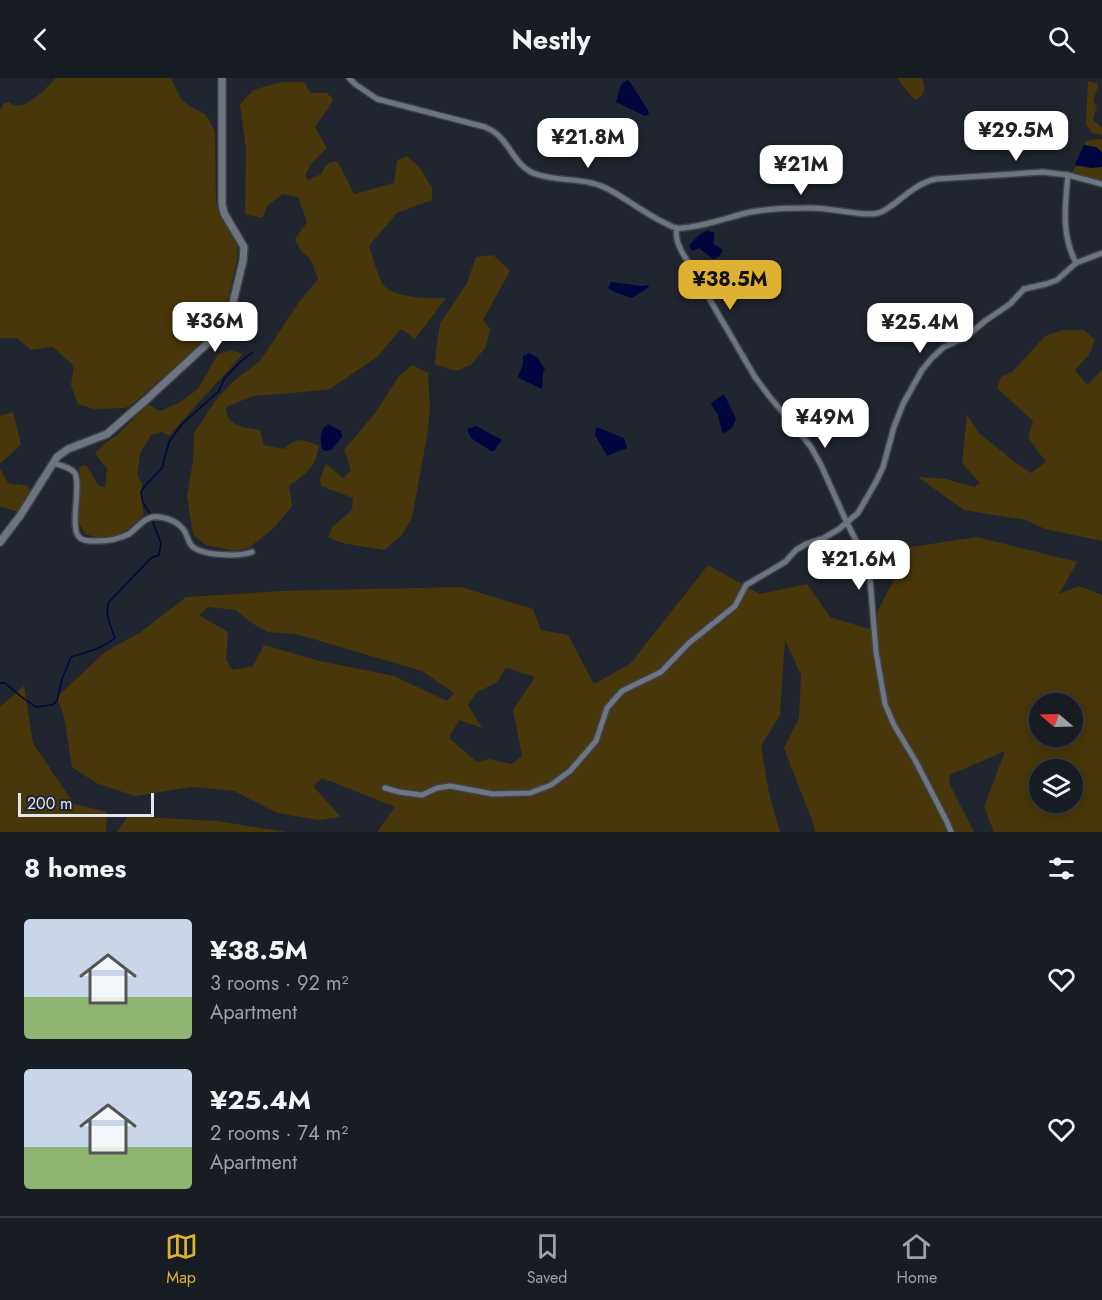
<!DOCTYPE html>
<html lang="en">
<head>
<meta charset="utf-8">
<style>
	:root { --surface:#181c23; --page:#21252b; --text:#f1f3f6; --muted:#9fa1a6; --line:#363a41; --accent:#deb133 }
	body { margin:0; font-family:Jost,sans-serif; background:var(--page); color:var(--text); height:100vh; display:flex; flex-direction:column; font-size:22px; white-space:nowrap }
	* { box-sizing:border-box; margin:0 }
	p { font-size:20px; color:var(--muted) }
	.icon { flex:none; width:33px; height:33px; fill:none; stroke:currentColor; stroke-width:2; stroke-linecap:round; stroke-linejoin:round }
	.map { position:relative; height:754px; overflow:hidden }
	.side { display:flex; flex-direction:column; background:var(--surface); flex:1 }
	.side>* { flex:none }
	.needle { width:39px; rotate:289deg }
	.tools { position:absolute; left:1029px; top:615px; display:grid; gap:12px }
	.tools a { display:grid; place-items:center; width:54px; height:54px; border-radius:50%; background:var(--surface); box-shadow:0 3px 15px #0003,0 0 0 2px var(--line); font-size:30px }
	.scale { position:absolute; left:18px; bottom:15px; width:136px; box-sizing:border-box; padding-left:6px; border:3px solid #e3e6ed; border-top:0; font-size:16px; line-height:21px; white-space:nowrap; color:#e3e6ed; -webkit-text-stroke:4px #20252f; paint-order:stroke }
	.price { position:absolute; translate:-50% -51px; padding:0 14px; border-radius:12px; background:#fff; color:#222; font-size:20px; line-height:39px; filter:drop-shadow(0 2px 3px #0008) }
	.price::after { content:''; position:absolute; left:50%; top:36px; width:18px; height:14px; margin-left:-9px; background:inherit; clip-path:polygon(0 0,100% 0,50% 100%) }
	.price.selected { background:var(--accent); color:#111 }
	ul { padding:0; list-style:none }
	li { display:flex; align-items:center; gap:18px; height:150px; padding:0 24px }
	li span { display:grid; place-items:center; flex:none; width:168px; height:120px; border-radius:6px; color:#555 }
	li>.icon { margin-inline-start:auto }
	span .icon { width:72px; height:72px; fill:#fffc; stroke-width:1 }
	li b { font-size:26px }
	h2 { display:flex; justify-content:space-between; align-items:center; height:72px; padding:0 24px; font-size:26px }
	header { display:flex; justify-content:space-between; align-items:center; height:78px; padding:0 24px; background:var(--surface); font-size:27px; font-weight:700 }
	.menu { display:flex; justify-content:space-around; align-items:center; height:84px; border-top:2px solid var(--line); background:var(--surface); font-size:16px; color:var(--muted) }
	.menu a { display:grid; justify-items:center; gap:3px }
	.menu .selected { color:var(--accent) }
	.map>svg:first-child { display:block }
</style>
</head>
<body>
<header><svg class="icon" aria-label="back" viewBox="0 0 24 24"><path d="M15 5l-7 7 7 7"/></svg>Nestly<svg class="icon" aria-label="search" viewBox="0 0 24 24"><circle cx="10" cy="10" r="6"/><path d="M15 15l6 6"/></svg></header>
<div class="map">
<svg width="1102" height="754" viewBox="0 0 1102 754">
	<rect width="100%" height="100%" fill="#20252f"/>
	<!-- green -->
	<g fill="#47370a" fill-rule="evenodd">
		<path d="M56 0H171L181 21 191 29 205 36 215 53 216 126 238 168 237 182 224 239 211 256 133 326 125 330 94 331 78 326 71 307 74 288 53 269 31 272 17 260H0V33L4 25 9 24C24 36 45 11 56 0Z"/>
		<path d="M898 0H921C927 8 925 17 916 22 908 15 903 9 898 0Z"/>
		<path d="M1089 3 1098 6V8L1093 24 1097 28 1093 41 1094 43 1102 50V57L1092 55 1086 46 1088 5Z"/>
		<path d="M281 4H304L311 15H327L333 21 329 29 315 49 327 70 312 85 305 97 308 102 321 96C326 87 327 83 338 84L354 116 394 105 397 83 407 78 420 90 432 110V122L397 135 369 168C372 177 380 204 385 209 397 220 430 221 446 220L415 261 401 251 377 279 330 311 304 314 253 318 226 329C225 348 245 350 260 352L264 367 284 371C297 358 304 362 319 368 314 392 307 394 289 408L292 428 274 450 250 469 234 473 205 467 193 456 187 418 193 383 194 355 218 319 235 302 260 283 299 224 318 201 310 180 301 173 295 161 307 144 298 119 283 116 268 127 262 140 245 136 246 72 240 26 253 12Z"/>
		<path d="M1102 61V104L1087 99 1072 96 1074 90 1081 86 1087 76 1085 64 1090 62Z"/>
		<path d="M493 177 510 193 483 242 490 251 486 269 471 287 456 293 435 286 436 272 440 246 467 205 476 179Z"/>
		<path d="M1063 252H1084L1095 262 1089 277 1075 292 1087 307 1102 292V463L1045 451 1026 442 964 432 918 399 946 401 974 409 980 405 962 385 967 337 979 355 1015 384 1031 395 1046 384 1028 360 1033 343 997 310 1001 299 1013 293 1045 258Z"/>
		<path d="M231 272 243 276 200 323 169 358 162 354 151 357 140 376 137 397 142 405 141 419 144 436C127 456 111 465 85 456L78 443V422L81 403 79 389 86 387 99 408 105 409 107 391 95 375 104 366 118 356 148 326 160 333 179 325 198 311 218 276Z"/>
		<path d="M412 287 428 295 430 329 428 352 412 440 401 458 384 472 342 465 328 459 332 449 352 432 353 420 321 408 320 401 326 386 343 400 351 392 344 372 376 334 399 298Z"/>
		<path d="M13 334 21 366 0 386V338Z"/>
		<path d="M0 390 8 405 27 408 32 417 17 434 3 429H0Z"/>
		<path d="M977 459 1077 484 1059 516 1079 508 1102 517V754H994L984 729 1005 673 950 697 949 705 974 754H815L814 748 784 670 799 640 801 597 785 562 780 637 761 668 769 715 780 754H377L395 729 322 700 313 708 341 739 318 742 277 735 234 713 192 709 135 718 96 705 72 689 64 639 57 619 105 574 141 554 186 519 282 513 461 509 533 531 541 552 568 557 594 606 630 586 708 487 760 516 807 506 830 539 869 551 895 499 891 472ZM208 529 236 532 250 544 268 554 296 556 422 593 454 615 447 623 394 598 320 583 264 567 253 588 233 592 226 582 228 554 199 537ZM506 590 535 599 513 632 522 678 512 686 489 681 477 684 449 660 459 642 482 650 468 627 476 615 497 604ZM1040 626H1072V658H1040ZM1040 692H1072V724H1040Z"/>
		<path d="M24 608 33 665 74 726 107 734 106 754H0V629Z"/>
		<path d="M128 738 217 743 287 754H117Z"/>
	</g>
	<!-- water -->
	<g fill="#02063f">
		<path d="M627 2 630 4 649 34 648 37 645 38 616 24 621 7Z"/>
		<path d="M1084 67 1096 69 1102 74V89L1091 90 1075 87Z"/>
		<path d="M708 152 714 155V166L723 172 719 179 713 181 699 170 692 173 689 167 700 156Z"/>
		<path d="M611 204 642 208 648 207 649 209 632 220 617 215 608 210Z"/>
		<path d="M529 275 537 279 545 291 543 295 542 311 519 300 518 298 523 287V278Z"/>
		<path d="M724 316 736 341 732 350 724 355 722 354 718 337 712 328 711 325Z"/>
		<path d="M328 346 341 353 342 359 331 372 326 373 322 371C320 361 319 352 328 346Z"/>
		<path d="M476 348 502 362 494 373H491L471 360 467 351Z"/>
		<path d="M596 349 624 360 627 370 607 378 595 357Z"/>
	</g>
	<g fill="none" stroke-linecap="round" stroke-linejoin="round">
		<!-- stream -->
		<g stroke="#02063f" stroke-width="1.5">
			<path d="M151 437 143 425 141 414 145 408 162 390 169 364 182 346 219 313 224 301 240 284 253 274"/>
			<path d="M0 605H5L23 620 36 629 52 627 57 623 62 601 71 579C87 574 102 571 115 560 111 548 104 536 109 524L151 480 159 477 161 465 152 442"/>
		</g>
		<!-- minor casing -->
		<g stroke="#3e424a" stroke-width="8">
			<g id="minor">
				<path d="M349 0 355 6 377 21 485 49C509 58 512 86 533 95 557 105 583 98 608 111 627 121 644 135 663 144 667 146 672 149 676 150 692 152 732 138 751 134 768 131 788 130 806 130 822 129 839 133 856 135 863 136 871 137 878 135 884 134 889 129 894 126 907 116 920 104 936 101L1043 94 1068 97 1102 106"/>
				<path d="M1068 97C1065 128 1061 156 1076 185"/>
				<path d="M677 150C675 159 678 166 682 174L755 299 769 318 800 355 811 369 821 387 847 445 864 478 870 501 876 574 885 626 894 647 915 682 947 744 951 754"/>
				<path d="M53 385C60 387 69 389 74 394 83 403 68 451 80 460 85 464 92 463 98 463 108 463 119 461 129 456 139 449 145 437 159 439 169 440 180 445 185 454 187 458 188 463 191 467 200 478 239 479 252 474"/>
				<path d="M385 710 399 714 422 717 437 710 450 708 493 716 530 715 551 707 570 693 596 663 607 630 622 613 661 594 689 565 735 528 746 507 785 484 796 472 806 466 824 460 839 451 858 435 877 402 883 389 894 349 903 326 922 292 932 280 944 269 966 259 985 243 1010 226 1024 211 1046 206 1057 202 1076 185 1102 175"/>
			</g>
		</g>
		<!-- tertiary casing -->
		<g stroke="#3e424a" stroke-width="10">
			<path id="tertiary" d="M0 464 20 438 57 379 68 371 107 356 146 322 222 252 229 241 243 183 244 169 224 135 222 126V0"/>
		</g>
		<!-- minor -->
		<use href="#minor" stroke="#6f7481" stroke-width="5"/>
		<!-- tertiary -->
		<use href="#tertiary" stroke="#6f7481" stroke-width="7"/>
	</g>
</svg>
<div class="tools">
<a><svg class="needle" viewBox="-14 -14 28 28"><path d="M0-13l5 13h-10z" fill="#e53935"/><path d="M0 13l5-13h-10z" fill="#9fa1a6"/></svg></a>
<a><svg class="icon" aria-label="layers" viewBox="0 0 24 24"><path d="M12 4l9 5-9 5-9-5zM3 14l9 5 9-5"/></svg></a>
</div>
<div class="scale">200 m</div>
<b class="price" style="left:1016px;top:84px">¥29.5M</b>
<b class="price" style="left:588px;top:91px">¥21.8M</b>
<b class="price" style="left:801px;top:118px">¥21M</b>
<b class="price selected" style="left:730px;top:233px">¥38.5M</b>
<b class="price" style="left:215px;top:275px">¥36M</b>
<b class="price" style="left:920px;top:276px">¥25.4M</b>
<b class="price" style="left:825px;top:371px">¥49M</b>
<b class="price" style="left:859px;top:513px">¥21.6M</b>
</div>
<section class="side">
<h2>8 homes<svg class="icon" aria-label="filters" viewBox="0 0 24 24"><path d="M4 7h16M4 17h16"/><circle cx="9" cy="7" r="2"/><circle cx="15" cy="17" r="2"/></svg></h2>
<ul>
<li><span style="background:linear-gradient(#c9d6e8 65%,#8fb573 0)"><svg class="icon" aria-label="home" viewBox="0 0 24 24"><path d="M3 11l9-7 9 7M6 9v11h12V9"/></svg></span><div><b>¥38.5M</b><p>3 rooms · 92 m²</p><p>Apartment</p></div><svg class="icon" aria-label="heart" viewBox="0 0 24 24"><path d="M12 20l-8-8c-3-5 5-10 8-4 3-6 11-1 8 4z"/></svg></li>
<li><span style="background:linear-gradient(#c9d6e8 65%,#8fb573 0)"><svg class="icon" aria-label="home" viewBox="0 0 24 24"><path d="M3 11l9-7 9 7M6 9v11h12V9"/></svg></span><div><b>¥25.4M</b><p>2 rooms · 74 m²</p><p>Apartment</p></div><svg class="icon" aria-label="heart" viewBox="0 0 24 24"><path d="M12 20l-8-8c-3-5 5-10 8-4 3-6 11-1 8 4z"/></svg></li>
</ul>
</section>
<nav class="menu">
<a class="selected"><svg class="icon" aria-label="map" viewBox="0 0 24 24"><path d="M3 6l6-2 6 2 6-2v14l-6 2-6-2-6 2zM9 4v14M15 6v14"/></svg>Map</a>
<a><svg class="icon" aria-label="saved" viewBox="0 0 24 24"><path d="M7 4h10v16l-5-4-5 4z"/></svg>Saved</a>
<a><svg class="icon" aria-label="home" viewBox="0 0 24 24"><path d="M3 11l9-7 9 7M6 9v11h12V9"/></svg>Home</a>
</nav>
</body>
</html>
